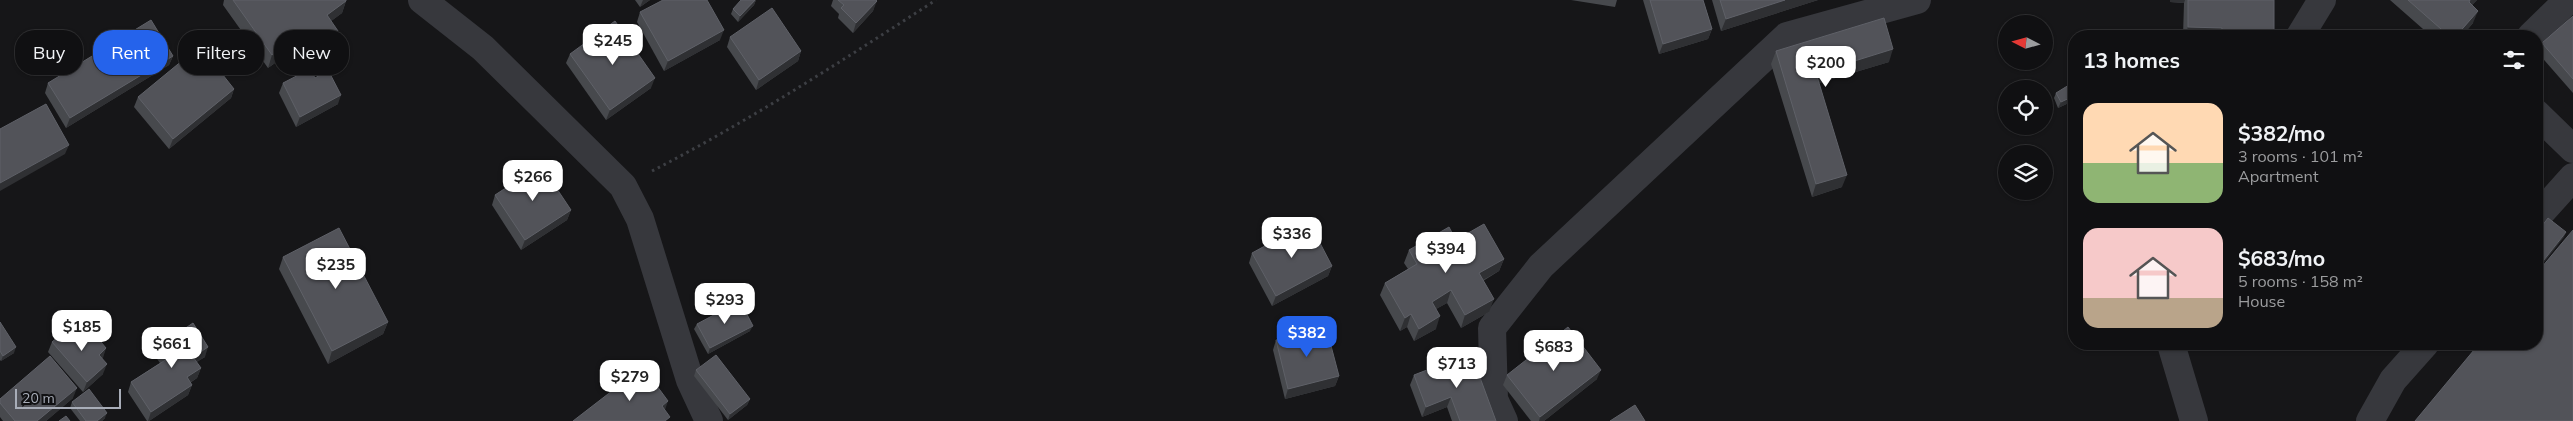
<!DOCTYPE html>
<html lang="en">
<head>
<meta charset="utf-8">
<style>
	:root { --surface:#101012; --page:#19191b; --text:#f1f3f6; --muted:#9c9d9f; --line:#303032; --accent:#2563eb }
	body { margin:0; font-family:Mulish,sans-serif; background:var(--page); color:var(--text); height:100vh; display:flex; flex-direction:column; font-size:19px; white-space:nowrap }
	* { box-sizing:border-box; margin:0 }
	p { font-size:16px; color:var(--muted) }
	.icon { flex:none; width:28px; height:28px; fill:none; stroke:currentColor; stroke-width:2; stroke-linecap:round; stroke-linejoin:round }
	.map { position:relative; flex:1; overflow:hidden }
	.side { position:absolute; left:2068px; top:30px; width:475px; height:320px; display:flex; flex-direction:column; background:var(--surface); border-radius:20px; box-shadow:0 1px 4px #0004,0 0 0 1px var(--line) }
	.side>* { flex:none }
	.top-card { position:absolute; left:15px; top:30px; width:475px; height:45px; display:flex; gap:10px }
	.needle { width:32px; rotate:276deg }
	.tools { position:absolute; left:1998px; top:15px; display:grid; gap:10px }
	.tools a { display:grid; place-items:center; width:55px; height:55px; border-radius:50%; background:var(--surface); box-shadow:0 1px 4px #0004,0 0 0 1px var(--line); font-size:25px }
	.scale { position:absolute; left:15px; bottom:12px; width:106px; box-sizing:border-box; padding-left:5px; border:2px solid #a8adb8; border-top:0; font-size:14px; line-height:18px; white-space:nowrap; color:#a8adb8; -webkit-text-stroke:4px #111113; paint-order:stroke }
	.price { position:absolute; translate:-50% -42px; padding:0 11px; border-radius:10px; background:#fff; color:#222; font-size:16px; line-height:32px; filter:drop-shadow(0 1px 2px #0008) }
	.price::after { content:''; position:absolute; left:50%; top:30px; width:15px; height:11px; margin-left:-8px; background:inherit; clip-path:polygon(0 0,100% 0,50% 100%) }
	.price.current { background:var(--accent); color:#fff }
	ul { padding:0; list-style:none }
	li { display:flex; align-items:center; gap:15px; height:125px; padding:0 15px }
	li span { display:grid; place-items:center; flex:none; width:140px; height:100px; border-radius:15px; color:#555 }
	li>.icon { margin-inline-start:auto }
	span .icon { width:60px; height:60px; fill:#fffc; stroke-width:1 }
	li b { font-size:21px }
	h2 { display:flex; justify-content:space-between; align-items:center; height:60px; padding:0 15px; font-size:21px }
	.tag { padding:0 18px; border-radius:20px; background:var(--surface); box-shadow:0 1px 4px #0004,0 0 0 1px var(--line); font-size:18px; line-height:45px }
	.tag.current { background:var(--accent); color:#fff }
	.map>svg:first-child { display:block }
</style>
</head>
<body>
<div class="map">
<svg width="2573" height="421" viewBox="0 0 2573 421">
	<rect width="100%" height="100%" fill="#161618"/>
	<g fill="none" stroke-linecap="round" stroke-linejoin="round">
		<!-- path -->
		<path stroke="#3d3f44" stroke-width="3" stroke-dasharray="2.5 4" stroke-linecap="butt" d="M652 171C751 120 843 60 936 0"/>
		<!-- street -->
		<g stroke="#37383d" stroke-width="28">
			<path d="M422 0 483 48 623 186 640 219 690 380 709 421"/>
			<path d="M2300 36 2322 0"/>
			<path d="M2531 36 2568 0"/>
			<path d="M2536 113 2573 149"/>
			<path d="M2536 218 2573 177"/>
			<path d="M2171 344 2194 421"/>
			<path d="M1504 421 1494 399 1492 328 1541 266 1787 36 1917 0"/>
			<path d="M2370 421 2393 380 2425 344"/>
		</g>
	</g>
	<!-- wall -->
	<g fill="#47494d">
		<path d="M224 0H346V1L342 13 331 21 333 44 292 74 282 58 268 68 223 5Z"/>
		<path d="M635 0H650L640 7Z"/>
		<path d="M756 0 754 5 738 22 731 14 733 9Z"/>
		<path d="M833 0H876L873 11 853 33 838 18 839 14 831 6Z"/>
		<path d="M1571 0H1617L1615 7Z"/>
		<path d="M1643 0H1703L1712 29 1708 39 1659 54Z"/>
		<path d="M1712 0H1818L1721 31Z"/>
		<path d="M2170 0H2274V36H2183L2184 3 2170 2Z"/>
		<path d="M2390 0H2477L2472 5 2473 23 2462 36H2431Z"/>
		<path d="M640 12 720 40 664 71 637 22Z"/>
		<path d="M2573 16V93L2538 53 2542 43Z"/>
		<path d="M730 37 801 51 798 61 756 90 727 47Z"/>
		<path d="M1776 51 1889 62 1819 83 1842 187 1812 197 1771 64Z"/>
		<path d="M570 54 651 88 606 120 566 63Z"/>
		<path d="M173 56 169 65 66 128 45 93 48 83Z"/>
		<path d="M315 78 338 104 296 127 279 93 283 83Z"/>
		<path d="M234 89 231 98 169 149 134 107 138 97Z"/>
		<path d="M2056 93 2073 101 2058 108 2054 98Z"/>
		<path d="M495 195 571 210 567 220 521 250 492 205Z"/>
		<path d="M1456 240 1504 259 1499 271 1483 281 1489 312 1461 328 1447 303 1436 309V329L1414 341 1407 327 1400 331 1380 295 1385 283 1408 269 1404 263 1409 250Z"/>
		<path d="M1252 253 1332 266 1328 276 1272 306 1249 263Z"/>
		<path d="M283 257 388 322 383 334 328 364 279 269Z"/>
		<path d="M0 322 14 353 1 361 0 360Z"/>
		<path d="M697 324 750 331 708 354 694 329Z"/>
		<path d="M81 338 106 348 102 358 103 374 83 392 48 352 52 342Z"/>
		<path d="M1276 340 1339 376 1335 386 1285 399 1273 350Z"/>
		<path d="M159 346 205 357 196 362 201 368 197 378 190 383 192 385 188 395 149 421H147L128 392 131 382 160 363 155 356Z"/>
		<path d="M696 370 750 399 747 405 728 420 694 376Z"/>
		<path d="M1414 375 1496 421H1452L1447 407 1422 417 1410 385Z"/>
		<path d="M1507 375 1597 379 1544 421H1531L1503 385Z"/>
		<path d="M73 398 46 421H3L0 417V399Z"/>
		<path d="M72 402 105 418 102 421H80L70 408Z"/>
	</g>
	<!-- shaded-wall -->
	<g fill="#2f3033">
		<path d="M643 0H650L640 7Z"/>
		<path d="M756 0 754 5 738 22 740 16Z"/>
		<path d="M1785 0H1818L1721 31 1726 19Z"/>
		<path d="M2170 0H2185L2184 3 2170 2Z"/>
		<path d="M2470 0H2477L2464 14 2469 2Z"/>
		<path d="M346 1 342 13 322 28 327 15Z"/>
		<path d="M877 1 873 11 853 33 856 23Z"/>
		<path d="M2478 11 2473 23 2462 36H2456Z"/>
		<path d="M2188 27 2222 28 2218 36H2185Z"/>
		<path d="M1712 29 1708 39 1659 54 1663 44Z"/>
		<path d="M724 30 720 40 664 71 668 61Z"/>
		<path d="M338 31 333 44 292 74 297 61Z"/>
		<path d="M286 45 282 58 268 68 272 55Z"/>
		<path d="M1893 49 1889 62 1812 85 1816 73Z"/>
		<path d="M801 51 798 61 756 90 759 80Z"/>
		<path d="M173 56 169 65 66 128 70 118Z"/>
		<path d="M655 78 651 88 606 120 610 110Z"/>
		<path d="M234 89 231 98 169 149 173 139Z"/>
		<path d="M341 95 338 104 296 127 300 117Z"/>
		<path d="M2074 96 2073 101 2058 108 2061 102Z"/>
		<path d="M69 145 65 154 0 191V183Z"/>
		<path d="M1847 175 1842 187 1812 197 1816 184Z"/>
		<path d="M571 210 567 220 521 250 525 240Z"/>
		<path d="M2566 232 2564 237 2536 273V270Z"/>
		<path d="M1504 259 1499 271 1474 285 1479 273Z"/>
		<path d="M1332 266 1328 276 1272 306 1276 296Z"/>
		<path d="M1451 290 1447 303 1427 314 1432 302Z"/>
		<path d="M1494 299 1489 312 1461 328 1465 315Z"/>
		<path d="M1411 314 1407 327 1400 331 1405 318Z"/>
		<path d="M1440 316 1436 329 1414 341 1419 329Z"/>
		<path d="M388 322 383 334 328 364 332 351Z"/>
		<path d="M753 326 750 331 708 354 710 348Z"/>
		<path d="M16 347 14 353 1 361 3 356Z"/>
		<path d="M208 347 205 357 189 367 193 357Z"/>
		<path d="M106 348 103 358 95 365 99 355Z"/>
		<path d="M107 364 103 374 83 392 87 382Z"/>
		<path d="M201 368 197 378 183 387 187 377Z"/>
		<path d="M1601 370 1597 379 1544 421H1539L1540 417Z"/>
		<path d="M1339 376 1335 386 1285 399 1288 389Z"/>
		<path d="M192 385 188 395 149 421H148L151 412Z"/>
		<path d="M77 388 73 398 46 421H37Z"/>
		<path d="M1451 397 1447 407 1422 417 1426 407Z"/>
		<path d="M750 399 747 405 728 420 730 414Z"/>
		<path d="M668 401 664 413 662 406Z"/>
		<path d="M107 413 105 418 102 421H97Z"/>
	</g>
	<!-- building -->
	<g fill="#525359" stroke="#5f6168">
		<path d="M233 0H346V1L327 15 338 31 297 61 286 45 272 55Z"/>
		<path d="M663 0H707L724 30 668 61 640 12Z"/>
		<path d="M741 0H755L740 16 733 9Z"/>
		<path d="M838 0H876L877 1 856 23 841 8 844 5Z"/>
		<path d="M1650 0H1703L1712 29 1663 44Z"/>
		<path d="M1720 0H1785L1726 19Z"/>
		<path d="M2188 0H2274V36H2221L2222 28 2188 27Z"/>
		<path d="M2408 0H2470L2469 2 2478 11 2456 36H2449Z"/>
		<path d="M772 8 801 51 759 80 730 37Z"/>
		<path d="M2573 16V79L2542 43Z"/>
		<path d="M1884 18 1893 49 1816 73 1847 175 1816 184 1776 51Z"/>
		<path d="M151 20 173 56 70 118 48 83Z"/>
		<path d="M615 21 655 78 610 110 570 54Z"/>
		<path d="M200 46 234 89 173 139 138 97Z"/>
		<path d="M310 69 315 78 328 70 341 95 300 117 283 83Z"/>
		<path d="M2069 85 2074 93V96L2061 102 2056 93Z"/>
		<path d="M46 104 69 145 0 183V129Z"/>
		<path d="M541 165 571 210 525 240 495 195Z"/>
		<path d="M2548 218 2566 232 2536 270V234Z"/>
		<path d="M1309 222 1332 266 1276 296 1252 253Z"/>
		<path d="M1484 224 1504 259 1479 273 1494 299 1465 315 1451 290 1432 302 1440 316 1419 329 1411 314 1405 318 1385 283 1417 264 1409 250 1449 227 1456 240Z"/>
		<path d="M339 228 388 322 332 351 283 257Z"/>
		<path d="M2573 230V421H2415L2479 344H2536V274Z"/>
		<path d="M740 301 753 326 710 348 697 324Z"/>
		<path d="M0 322 16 347 3 356 0 351Z"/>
		<path d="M193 323 208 347 193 357 201 368 187 377 192 385 151 412 131 382 167 359 159 346Z"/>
		<path d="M71 325 81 338 91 330 106 348 99 355 107 364 87 382 52 342Z"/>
		<path d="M1326 327 1339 376 1288 389 1276 340Z"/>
		<path d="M1568 327 1601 370 1540 417 1507 375Z"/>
		<path d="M1471 353 1496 421H1460L1451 397 1426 407 1414 375Z"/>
		<path d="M716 355 750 399 730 414 696 370Z"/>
		<path d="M50 356 77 388 37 421H15L0 403V399Z"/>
		<path d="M643 367 668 401 662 406 670 417 665 421H573Z"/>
		<path d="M89 389 107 413 97 421H86L72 402Z"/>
		<path d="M1635 405 1645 421H1610Z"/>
		<path d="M66 416 70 421H59Z"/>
	</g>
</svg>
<div class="tools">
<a><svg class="needle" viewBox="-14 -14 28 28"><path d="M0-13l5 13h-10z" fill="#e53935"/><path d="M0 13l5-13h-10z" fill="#9c9d9f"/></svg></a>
<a><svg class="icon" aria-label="locate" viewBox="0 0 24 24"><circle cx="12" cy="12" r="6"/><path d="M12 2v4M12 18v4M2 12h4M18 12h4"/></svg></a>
<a><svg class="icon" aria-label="layers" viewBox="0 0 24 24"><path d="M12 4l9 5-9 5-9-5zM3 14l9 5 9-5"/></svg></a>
</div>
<div class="scale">20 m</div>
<b class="price" style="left:613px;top:66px">$245</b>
<b class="price" style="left:1826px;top:88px">$200</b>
<b class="price" style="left:533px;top:202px">$266</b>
<b class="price" style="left:1292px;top:259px">$336</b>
<b class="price" style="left:1446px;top:274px">$394</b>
<b class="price" style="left:336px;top:290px">$235</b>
<b class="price" style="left:725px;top:325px">$293</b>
<b class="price" style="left:82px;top:352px">$185</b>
<b class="price current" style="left:1307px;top:358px">$382</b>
<b class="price" style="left:172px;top:369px">$661</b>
<b class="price" style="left:1554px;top:372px">$683</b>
<b class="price" style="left:1457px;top:389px">$713</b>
<b class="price" style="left:630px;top:402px">$279</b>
<div class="top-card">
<a class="tag">Buy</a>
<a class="tag current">Rent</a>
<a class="tag">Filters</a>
<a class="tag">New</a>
</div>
<section class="side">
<h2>13 homes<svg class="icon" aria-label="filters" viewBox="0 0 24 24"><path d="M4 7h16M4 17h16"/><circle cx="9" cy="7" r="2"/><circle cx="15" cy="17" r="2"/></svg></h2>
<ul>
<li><span style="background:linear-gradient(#ffd9b3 60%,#8fb573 0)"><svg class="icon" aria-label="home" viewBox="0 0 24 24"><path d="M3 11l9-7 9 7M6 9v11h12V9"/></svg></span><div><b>$382/mo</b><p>3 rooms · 101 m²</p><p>Apartment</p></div></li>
<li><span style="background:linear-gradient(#f6c9c9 70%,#b9a48a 0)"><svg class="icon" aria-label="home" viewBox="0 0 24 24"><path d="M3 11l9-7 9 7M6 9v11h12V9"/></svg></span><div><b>$683/mo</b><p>5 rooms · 158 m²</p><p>House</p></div></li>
</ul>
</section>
</div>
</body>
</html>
